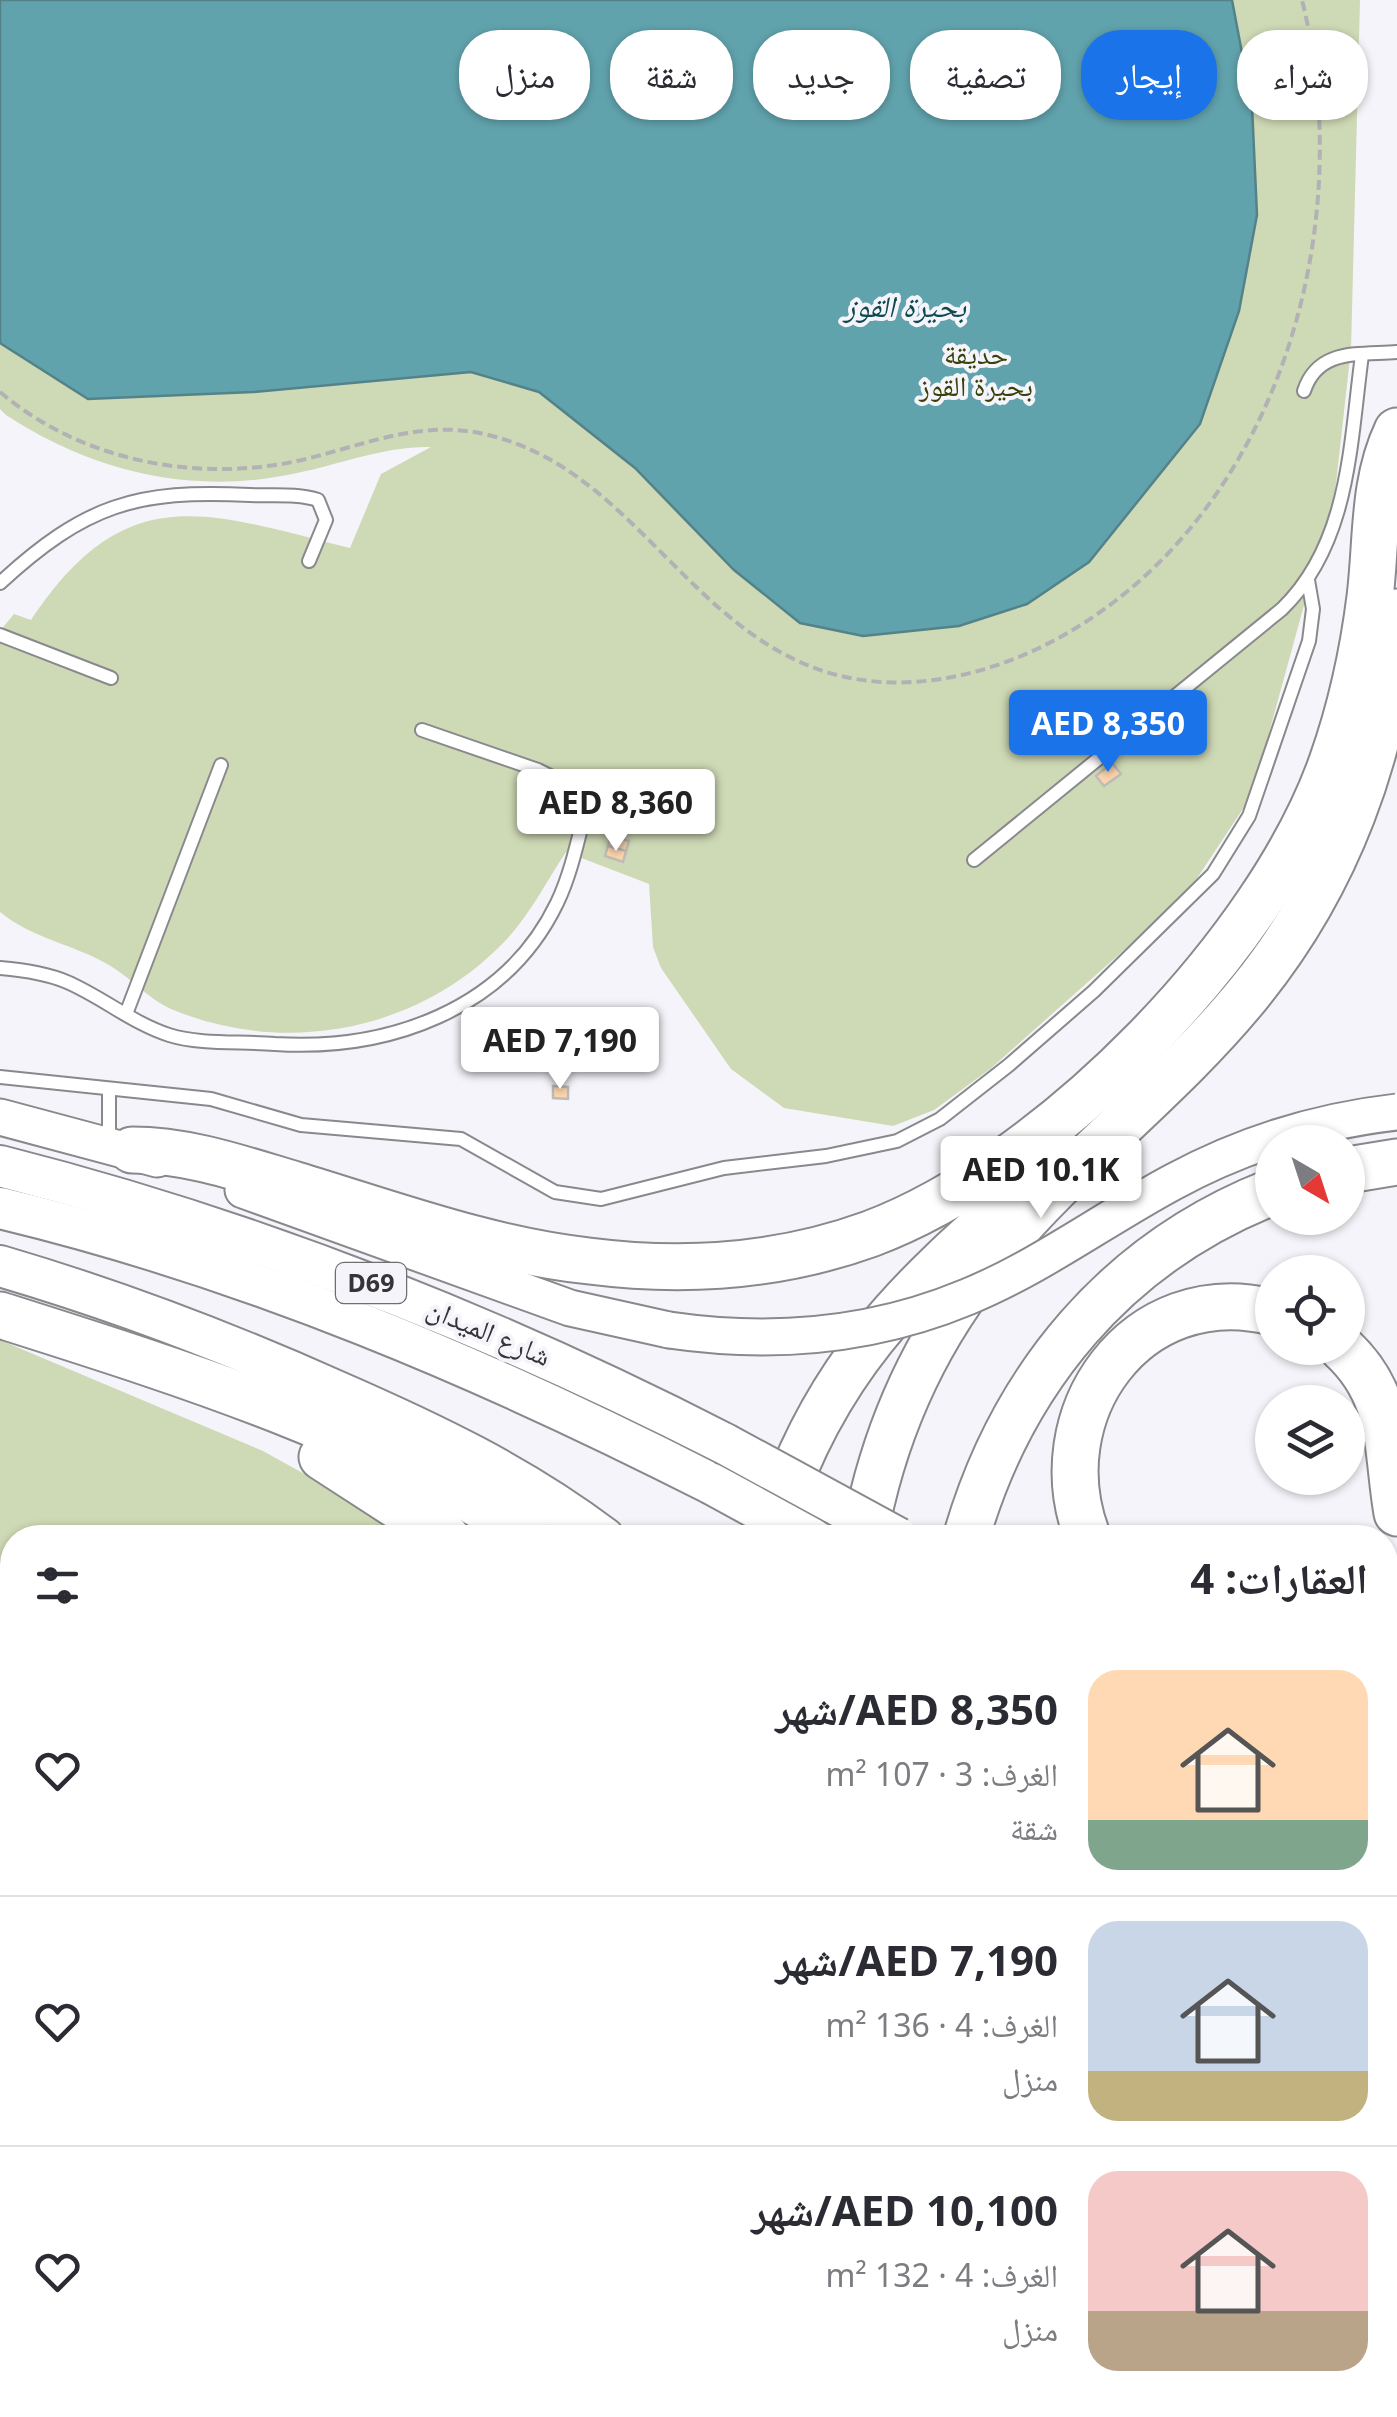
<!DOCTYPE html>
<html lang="ar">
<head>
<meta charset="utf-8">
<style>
	:root { --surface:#fff; --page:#f2f2f3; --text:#2b2b33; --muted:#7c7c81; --line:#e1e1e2; --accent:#1a73e8 }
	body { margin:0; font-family:"Noto Sans","Noto Naskh Arabic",sans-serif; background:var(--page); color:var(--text); direction:rtl; height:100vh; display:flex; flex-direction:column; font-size:38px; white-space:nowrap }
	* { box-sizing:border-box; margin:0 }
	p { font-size:32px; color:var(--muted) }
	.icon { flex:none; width:55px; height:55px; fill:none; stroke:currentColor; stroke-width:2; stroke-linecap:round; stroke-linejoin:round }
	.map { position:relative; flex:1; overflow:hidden; direction:ltr }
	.side { position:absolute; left:0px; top:1525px; width:1398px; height:892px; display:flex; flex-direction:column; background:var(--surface); border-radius:40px 40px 0 0; box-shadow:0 2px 8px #0004; direction:rtl }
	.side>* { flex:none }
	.guide { position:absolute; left:30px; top:30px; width:1338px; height:90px; direction:rtl; display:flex; gap:20px }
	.needle { width:65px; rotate:141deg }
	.tools { position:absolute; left:1255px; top:1125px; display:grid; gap:20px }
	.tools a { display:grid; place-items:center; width:110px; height:110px; border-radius:50%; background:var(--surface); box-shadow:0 2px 8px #0004; font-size:50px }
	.price { position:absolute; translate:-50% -85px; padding:0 22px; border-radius:10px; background:#fff; color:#222; font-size:32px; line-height:65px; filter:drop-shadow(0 2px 5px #0008) }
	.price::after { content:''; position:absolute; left:50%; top:60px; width:30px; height:22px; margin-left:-15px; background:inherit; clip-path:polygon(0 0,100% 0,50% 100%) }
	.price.current { background:var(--accent); color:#fff }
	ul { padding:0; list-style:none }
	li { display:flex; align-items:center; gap:30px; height:250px; padding:0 30px }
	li+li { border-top:2px solid var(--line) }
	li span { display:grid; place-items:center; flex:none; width:280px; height:200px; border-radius:30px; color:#555 }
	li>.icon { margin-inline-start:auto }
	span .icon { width:120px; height:120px; fill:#fffc; stroke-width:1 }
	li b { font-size:42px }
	h2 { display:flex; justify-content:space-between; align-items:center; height:120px; padding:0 30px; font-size:42px }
	.tag { padding:0 35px; border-radius:40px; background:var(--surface); box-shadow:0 2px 8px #0004; font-size:35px; line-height:90px }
	.tag.current { background:var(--accent); color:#fff }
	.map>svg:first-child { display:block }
</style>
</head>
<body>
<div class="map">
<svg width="1397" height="2417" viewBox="0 0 1397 2417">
	<rect width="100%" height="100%" fill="#f5f4fa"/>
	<!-- green -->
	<g fill="#ced9b5">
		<path d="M0 0H1360L1351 349 1335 492 1252 795 1186 895 990 1069 934 1110 893 1126 784 1108 731 1069 661 968 653 947 649 884 566 852C546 882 531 913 506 940 420 1031 286 1057 171 1009 148 999 130 977 109 965 73 944 33 939 0 912V631L14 614 31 620C126 477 206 512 350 548L381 474 431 447C385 446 341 464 297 473 193 496 93 472 6 415L0 409Z"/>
		<path d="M0 1340 263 1451 418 1537 12 1538V1626L0 1619Z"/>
		<path d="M872 2405H1088L1094 2417H877Z"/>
	</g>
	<!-- water -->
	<path fill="#61a3ad" stroke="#548289" stroke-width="2.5" d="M0 0H1232L1252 106 1257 215 1239 311 1200 424 1089 562 1027 604 959 626 863 636 800 623 734 570 635 468 539 392 471 372 253 392 88 399 0 343Z"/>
	<!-- building -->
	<g fill="#fdd6ae" stroke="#c0bcb8" stroke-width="2.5">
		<path d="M1112 763 1121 774 1104 786 1096 776Z"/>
		<path d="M550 785 581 797 570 825 539 813Z"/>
		<path d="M610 836 629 841 626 851 608 846Z"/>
		<path d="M608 846 626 851 623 862 605 856Z"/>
		<path d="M553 1086 568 1087V1099L553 1098Z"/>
		<path d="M10 1783 12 1784V1854L0 1848V1803Z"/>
		<path d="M6 1961 12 1964V2038L0 2032V1974Z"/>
		<path d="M0 2135 12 2146 0 2163Z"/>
		<path d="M12 2174V2234L0 2224V2189Z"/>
		<path d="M8 2353 12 2369 0 2382V2361Z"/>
		<path d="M12 2394V2405H42L52 2417H0V2405Z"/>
		<path d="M177 2405H247L233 2417H187Z"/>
		<path d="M373 2405H398L381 2417Z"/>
		<path d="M452 2405H462L470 2417H433Z"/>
		<path d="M570 2405H592L578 2415Z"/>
		<path d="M624 2405H655L663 2417H607Z"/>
	</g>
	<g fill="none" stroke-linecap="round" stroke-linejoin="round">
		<!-- service casing -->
		<g stroke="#89898d" stroke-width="16">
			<g id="service">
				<path d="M1304 391C1318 348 1359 355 1397 352"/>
				<path d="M0 583C85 505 136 489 250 495 271 496 298 493 318 500L326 520 309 561"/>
				<path d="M0 635 111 678"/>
				<path d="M422 730 538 770 628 815"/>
				<path d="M974 860 1282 609C1350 543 1350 443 1362 355"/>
				<path d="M0 968C23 970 46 973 67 982 102 997 132 1023 169 1035 201 1045 241 1041 275 1044 387 1051 505 1011 557 903 573 870 580 829 590 793"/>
				<path d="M126 1014 221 765"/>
				<path d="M0 1077 211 1099 301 1125 461 1139 555 1192 601 1199 724 1168 826 1156 897 1141 940 1119 1009 1065 1094 991 1213 874 1249 816 1309 641 1313 609 1308 580"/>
				<path d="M109 1143V1090"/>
			</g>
		</g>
		<!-- minor casing -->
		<g stroke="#89898d" stroke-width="29">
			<g id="minor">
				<path d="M0 1682 12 1687"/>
				<path d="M0 1898 12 1904"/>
				<path d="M0 2284 12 2295"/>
				<path d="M115 2405 125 2417"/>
				<path d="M516 2405 524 2417"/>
				<path d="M796 2405 802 2417"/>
			</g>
		</g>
		<!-- secondary casing -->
		<g stroke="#89898d" stroke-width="39">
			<g id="secondary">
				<path d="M0 1117 157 1159"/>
				<path d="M243 1190 570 1308 669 1330"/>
			</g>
		</g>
		<!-- primary casing -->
		<g stroke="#89898d" stroke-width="44">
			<g id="primary">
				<path d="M0 1166C253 1230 493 1325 725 1444"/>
				<path d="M0 1208C250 1268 484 1368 712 1484"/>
				<path d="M0 1266C116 1300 226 1342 336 1391 430 1432 521 1475 604 1538"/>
				<path d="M1385 1682 1397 1683"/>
				<path d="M1385 1724 1397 1726"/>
			</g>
		</g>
		<!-- motorway casing -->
		<g stroke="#89898d" stroke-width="49">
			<g id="motorway">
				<path d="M132 1150C189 1150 242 1169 296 1185 392 1214 489 1250 589 1261 684 1273 779 1267 870 1234 1051 1166 1268 944 1332 762 1351 708 1363 653 1370 597 1377 541 1372 484 1397 431"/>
				<path d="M1348 1170 1397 1162"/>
				<path d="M0 1315C183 1373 372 1432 533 1538"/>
				<path d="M1342 1348C1394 1396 1386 1449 1397 1513"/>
				<path d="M322 1457 447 1538"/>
				<path d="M777 1517C824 1372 906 1290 1019 1194"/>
				<path d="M864 1538C883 1432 927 1335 996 1253 1073 1160 1172 1088 1249 993 1337 885 1387 752 1397 612"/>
				<path d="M966 1538C1012 1378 1117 1253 1272 1192"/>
				<path d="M1088 1538C1039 1415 1136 1278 1272 1312"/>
				<path d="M1113 2405 1118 2417"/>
				<path d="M1176 2405 1181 2417"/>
				<path d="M1292 2405 1298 2417"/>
				<path d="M1390 2417 1397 1761"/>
			</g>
		</g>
		<!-- path -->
		<g stroke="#b2b1b5" stroke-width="4" stroke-dasharray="10 5" stroke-linecap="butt">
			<path d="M0 392C80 460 194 483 297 461 360 447 418 419 484 434 629 466 685 625 823 671 894 694 971 680 1037 649 1270 538 1362 239 1302 0"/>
			<path d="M0 1632 12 1638"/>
			<path d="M0 1654 12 1660"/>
			<path d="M0 1718 12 1719"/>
			<path d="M0 1789 12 1761"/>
			<path d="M0 2058 12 2066"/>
			<path d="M0 2082 12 2086"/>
			<path d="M0 2252 12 2263"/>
			<path d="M308 2405 313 2417"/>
			<path d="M334 2405 342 2417"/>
			<path d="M486 2405 494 2417"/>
			<path d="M739 2405 744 2417"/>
			<path d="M845 2405 849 2417"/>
			<path d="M865 2405 870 2417"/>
			<path d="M953 2405 964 2417"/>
			<path d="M409 2417 427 2405"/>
			<path d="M719 2417V2405"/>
		</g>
		<!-- service -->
		<use href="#service" stroke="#fff" stroke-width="12"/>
		<!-- minor -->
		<use href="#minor" stroke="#fff" stroke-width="25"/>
		<!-- secondary -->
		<use href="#secondary" stroke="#fff" stroke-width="35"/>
		<!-- primary -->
		<use href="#primary" stroke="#fff" stroke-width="40"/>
		<!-- motorway -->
		<use href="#motorway" stroke="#fff" stroke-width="45"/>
		<!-- secondary-bridge casing -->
		<g stroke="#89898d" stroke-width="39" stroke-linecap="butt">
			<path id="secondary-bridge" d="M669 1330C772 1345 871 1337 967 1297 1040 1267 1104 1219 1173 1182 1243 1144 1318 1121 1397 1112"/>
		</g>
		<!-- primary-bridge casing -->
		<g stroke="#89898d" stroke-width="44" stroke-linecap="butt">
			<g id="primary-bridge">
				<path d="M725 1444 898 1538"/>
				<path d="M712 1484 811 1538"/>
				<path d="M1385 2286 1397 2288"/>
			</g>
		</g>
		<!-- secondary-bridge -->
		<use href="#secondary-bridge" stroke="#fff" stroke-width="35"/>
		<!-- primary-bridge -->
		<use href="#primary-bridge" stroke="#fff" stroke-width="40"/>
	</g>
	<g text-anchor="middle" stroke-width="8" stroke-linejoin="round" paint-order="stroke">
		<!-- shield labels -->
		<rect fill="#f5f4fa" stroke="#6f6e71" stroke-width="2.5" x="336" y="1263" width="70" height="40" rx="8"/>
		<g font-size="25" font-weight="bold" fill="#353436">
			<text x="371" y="1292">D69</text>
		</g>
		<!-- park labels -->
		<g font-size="28" fill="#374208" stroke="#f5f4fa">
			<text x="976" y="364">حديقة<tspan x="976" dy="32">بحيرة القوز</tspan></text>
		</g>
		<!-- street labels -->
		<g font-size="28" fill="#353436" stroke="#f5f4fa">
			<text transform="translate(489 1332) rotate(23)" y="10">شارع الميدان</text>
		</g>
		<!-- water labels -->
		<g font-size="30" font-style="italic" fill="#0c4951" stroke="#f5f4fa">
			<text x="905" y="317">بحيرة القوز</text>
		</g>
	</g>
</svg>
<div class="tools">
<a><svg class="needle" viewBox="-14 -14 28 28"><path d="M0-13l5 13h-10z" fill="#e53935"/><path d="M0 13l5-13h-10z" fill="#7c7c81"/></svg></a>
<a><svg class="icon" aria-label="locate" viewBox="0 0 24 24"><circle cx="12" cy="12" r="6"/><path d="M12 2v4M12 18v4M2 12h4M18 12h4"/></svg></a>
<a><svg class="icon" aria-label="layers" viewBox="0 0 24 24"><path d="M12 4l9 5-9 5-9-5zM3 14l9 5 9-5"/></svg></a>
</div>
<b class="price current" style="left:1108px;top:775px">AED 8,350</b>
<b class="price" style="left:616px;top:854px">AED 8,360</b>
<b class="price" style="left:560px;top:1092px">AED 7,190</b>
<b class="price" style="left:1041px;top:1221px">AED 10.1K</b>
<div class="guide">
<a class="tag">شراء</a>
<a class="tag current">إيجار</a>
<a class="tag">تصفية</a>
<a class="tag">جديد</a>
<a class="tag">شقة</a>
<a class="tag">منزل</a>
</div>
<section class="side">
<h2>العقارات: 4<svg class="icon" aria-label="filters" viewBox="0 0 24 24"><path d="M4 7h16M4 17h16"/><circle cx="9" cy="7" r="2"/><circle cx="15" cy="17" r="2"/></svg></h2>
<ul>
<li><span style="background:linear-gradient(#ffd9b3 75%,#7fa58c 0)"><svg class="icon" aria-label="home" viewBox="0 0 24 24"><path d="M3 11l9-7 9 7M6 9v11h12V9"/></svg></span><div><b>AED 8,350/شهر</b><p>الغرف: 3 · 107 m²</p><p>شقة</p></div><svg class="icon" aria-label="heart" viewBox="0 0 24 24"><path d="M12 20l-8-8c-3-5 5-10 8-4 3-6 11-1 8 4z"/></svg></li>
<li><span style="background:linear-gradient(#c9d6e8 75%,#c2b280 0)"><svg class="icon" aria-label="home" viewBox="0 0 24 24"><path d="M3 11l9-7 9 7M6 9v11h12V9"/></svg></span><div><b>AED 7,190/شهر</b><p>الغرف: 4 · 136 m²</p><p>منزل</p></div><svg class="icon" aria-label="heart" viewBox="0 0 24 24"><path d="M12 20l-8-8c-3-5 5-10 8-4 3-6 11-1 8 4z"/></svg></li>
<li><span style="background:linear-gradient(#f6c9c9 70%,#b9a48a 0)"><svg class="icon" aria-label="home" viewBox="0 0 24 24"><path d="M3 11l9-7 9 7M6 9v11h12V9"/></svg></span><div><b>AED 10,100/شهر</b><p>الغرف: 4 · 132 m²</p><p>منزل</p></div><svg class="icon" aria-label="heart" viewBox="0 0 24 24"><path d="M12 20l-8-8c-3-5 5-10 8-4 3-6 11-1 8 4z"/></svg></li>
</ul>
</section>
</div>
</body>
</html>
